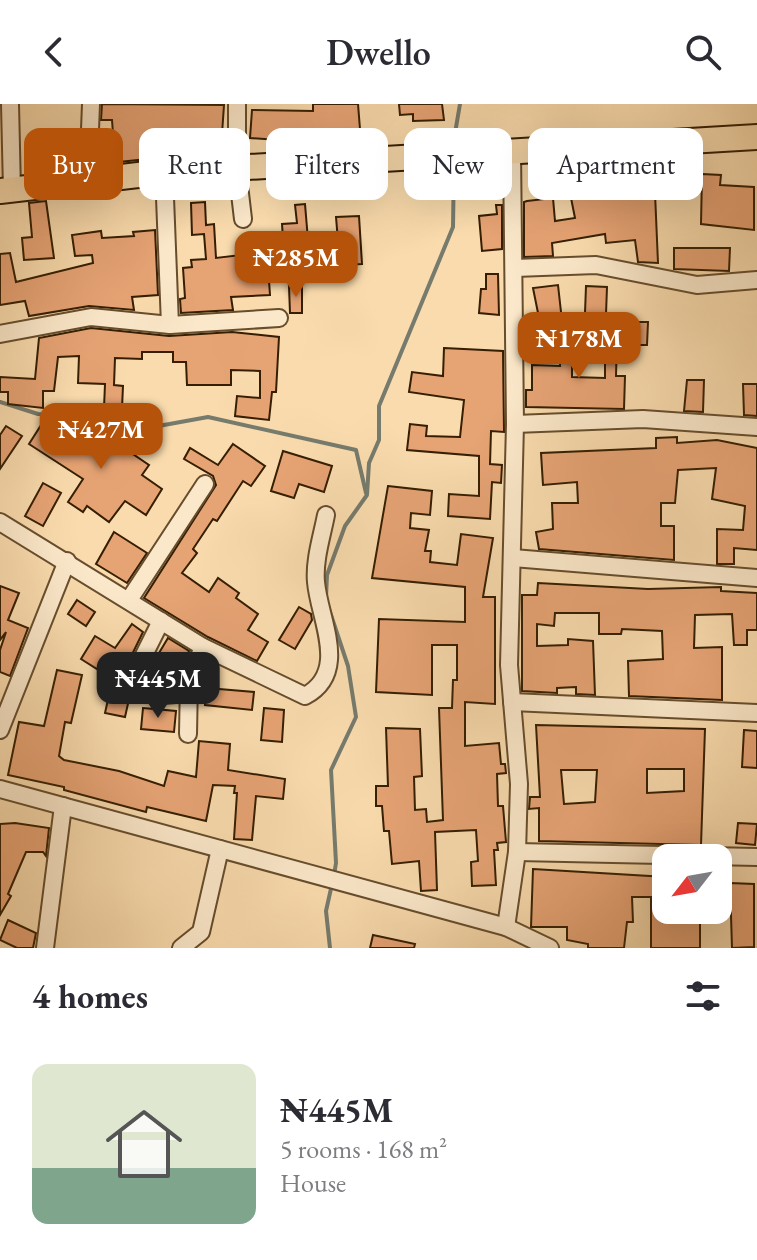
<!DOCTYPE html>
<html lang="en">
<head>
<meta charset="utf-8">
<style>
	:root { --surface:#fff; --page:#f7f7f7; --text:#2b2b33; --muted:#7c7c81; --accent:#b45309 }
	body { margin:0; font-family:"EB Garamond",serif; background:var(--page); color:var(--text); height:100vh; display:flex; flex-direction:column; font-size:30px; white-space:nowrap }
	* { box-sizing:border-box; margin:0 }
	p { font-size:26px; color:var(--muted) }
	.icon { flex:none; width:44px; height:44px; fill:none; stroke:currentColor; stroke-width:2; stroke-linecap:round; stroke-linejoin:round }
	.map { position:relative; height:844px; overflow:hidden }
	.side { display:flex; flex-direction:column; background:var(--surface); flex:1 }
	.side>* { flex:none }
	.hud { position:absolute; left:24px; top:24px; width:710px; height:72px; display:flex; gap:16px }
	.needle { width:52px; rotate:239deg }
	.tools { position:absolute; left:652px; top:740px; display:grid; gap:16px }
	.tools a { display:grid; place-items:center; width:80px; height:80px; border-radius:16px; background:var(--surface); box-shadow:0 8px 32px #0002; font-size:40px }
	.price { position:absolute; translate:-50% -68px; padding:0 18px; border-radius:16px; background:var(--accent); color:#fff; font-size:26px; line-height:52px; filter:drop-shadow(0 2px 4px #0008) }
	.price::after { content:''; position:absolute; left:50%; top:48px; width:24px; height:18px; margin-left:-12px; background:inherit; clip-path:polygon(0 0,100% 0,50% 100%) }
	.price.current { background:#222; color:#fff }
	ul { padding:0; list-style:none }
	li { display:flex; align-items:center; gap:24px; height:200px; padding:0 32px }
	li span { display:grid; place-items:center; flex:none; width:224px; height:160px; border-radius:16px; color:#555 }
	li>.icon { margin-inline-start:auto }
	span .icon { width:96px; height:96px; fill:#fffc; stroke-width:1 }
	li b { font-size:34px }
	h2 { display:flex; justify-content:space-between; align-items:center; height:96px; padding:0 32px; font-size:34px }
	.chip { padding:0 28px; border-radius:16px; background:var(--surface); box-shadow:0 8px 32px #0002; font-size:28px; line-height:72px }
	.chip.current { background:var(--accent); color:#fff }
	header { display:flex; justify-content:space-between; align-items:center; height:104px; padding:0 32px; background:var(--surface); font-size:36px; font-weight:600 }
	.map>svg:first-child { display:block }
</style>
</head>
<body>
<header><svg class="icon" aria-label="back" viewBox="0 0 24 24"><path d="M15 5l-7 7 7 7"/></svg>Dwello<svg class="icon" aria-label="search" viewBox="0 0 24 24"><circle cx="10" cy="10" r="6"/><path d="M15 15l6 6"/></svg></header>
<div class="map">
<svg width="757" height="844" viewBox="0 0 757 844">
	<rect width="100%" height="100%" fill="#f9dbad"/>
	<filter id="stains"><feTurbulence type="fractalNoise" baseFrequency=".0025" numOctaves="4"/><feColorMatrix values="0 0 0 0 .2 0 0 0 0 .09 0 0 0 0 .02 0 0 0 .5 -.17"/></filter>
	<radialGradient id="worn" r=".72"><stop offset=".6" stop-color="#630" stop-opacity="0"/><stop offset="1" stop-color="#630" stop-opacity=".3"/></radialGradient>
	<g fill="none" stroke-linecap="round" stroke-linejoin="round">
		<!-- stream -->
		<g stroke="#767b6d" stroke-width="4">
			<path d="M453 41 460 0"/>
			<path d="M0 298 38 310 72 312 99 307 153 323 208 313 356 346 366 389"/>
			<path d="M326 493 327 471 345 422 367 391 369 359 379 336V302L453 123 454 58"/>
			<path d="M328 502 348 562 356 613 331 666 336 759 334 771"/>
			<path d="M330 844 326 807 332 780"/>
		</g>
	</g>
	<!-- building -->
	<g fill="#e6a374" stroke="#351e02" stroke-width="2" fill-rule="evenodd">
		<path d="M102 0 224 1 222 30 179 25 178 30 147 28V55L100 60V44L114 43 112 16H101Z"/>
		<path d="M313 0H358L360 25 302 31V34L293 33 292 37 250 34 252 6 313 7Z"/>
		<path d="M399 0H442L444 16 413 17V10L400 11Z"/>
		<path d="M702 70 721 71 720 81 754 83V126L701 120Z"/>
		<path d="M655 89 658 159 638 158 635 136 606 139 605 130 552 139 553 152 524 153V98L527 97 553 94 555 117 575 114 571 94Z"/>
		<path d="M46 97 54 154 24 156 22 134 32 133 29 99Z"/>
		<path d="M205 98 206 121 214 120 216 154 267 148 270 191 231 193 233 206 181 209 180 195 185 194 183 164 192 163 191 156 206 155 204 130 192 131 191 99Z"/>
		<path d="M305 100 309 148 284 150 282 120 297 119 295 101Z"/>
		<path d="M496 101H502V145L482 147 479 112 497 110Z"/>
		<path d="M359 112 362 160 340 161 336 113Z"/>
		<path d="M155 126 158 191 132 193 134 206 89 202 29 212 25 197 0 201V150L10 149 16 178 93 159 92 151 75 152 72 131 101 127 102 134 134 132 133 128Z"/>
		<path d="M674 144H730L729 167 674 165Z"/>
		<path d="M486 170H498L499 211 479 209 481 185H486Z"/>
		<path d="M558 181 563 226 542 229 533 184Z"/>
		<path d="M289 182H302V209H290Z"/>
		<path d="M586 182 607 183 606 210 585 209Z"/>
		<path d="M623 218H648L647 241H623Z"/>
		<path d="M91 224 169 232 232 228 279 233 276 288H272L269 316 235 312 237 292 260 294V267L231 266V281H187L186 258H173V248H142V255L115 254 114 281 123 282 122 304H104L105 280 78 279 79 252 58 253 54 287H43V304L8 300V288H0V273L35 275 39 234Z"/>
		<path d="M576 232 617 234 616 272H625L624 305 526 303V286H532V261L560 262V252H572V273L605 274V254L575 253Z"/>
		<path d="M444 244 503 247 504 328 491 327 490 360 502 361 501 379 492 378 490 415 448 412 449 390 479 392V352L407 346 410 320 427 322 426 332 460 333 464 296 409 288 412 268 443 272Z"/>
		<path d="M687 276H704L703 308 684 307Z"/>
		<path d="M743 280H757V312L744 311Z"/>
		<path d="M45 315 64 327 61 332 83 346 89 337 99 344 113 323 133 338 127 346 149 361 142 371 162 385 146 411 125 397 109 418 87 402 83 408 68 398 83 375 29 340Z"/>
		<path d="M6 322 22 332 0 365V331Z"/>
		<path d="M677 333V339L717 336 757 344V446L734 444V460H717V425L743 426 745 402 712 395 716 364 678 366 675 399H661V422H674V456L539 445 536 428 553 425 552 399H578L577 378 543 381 541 349 656 344V334Z"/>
		<path d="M233 340 265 362 251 382 243 377 217 417 213 415 193 445 197 449 182 469 209 488 218 474 239 489 236 494 258 510 248 526 268 538 257 557 208 533 144 494 216 381 213 372 184 355 190 344 218 361Z"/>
		<path d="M283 347 332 362 324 388 299 380 294 394 271 387Z"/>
		<path d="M43 379 61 389 43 422 25 412Z"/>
		<path d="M388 382 432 387 430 411 411 409 410 424 429 426 425 447H431L430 458 457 461 461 430 493 434 483 493H495V600L465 598V642L499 639 501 660H505L506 669 497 670 498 702H503L506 738 497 739 498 746H494L496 781 472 782 471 758 478 757 476 726 435 728 437 786 421 787 419 757 392 760 389 727H384L382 702H376V682H388L386 624 420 625 422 672 414 673 415 706 426 705 427 718 443 716 439 604H452L453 576H457V541H432V591L376 588 379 515 465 518V483L372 474Z"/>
		<path d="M114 428 147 449 127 479 96 460Z"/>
		<path d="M538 479 648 485 721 483V487L757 489V526H747V541H734L732 510 695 511 694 544 722 543V596L629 592 628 557 663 555 662 527 622 525 621 530H599V509H555L554 522 537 520V542L568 541V535L593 537 595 591 576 590V583L557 584V589L522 587V491H537Z"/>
		<path d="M0 482 19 489 8 516 28 524 10 572 0 568V546L6 528 0 536Z"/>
		<path d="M77 496 95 508 86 522 68 510Z"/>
		<path d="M299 503 311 510 312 516 295 545 279 536Z"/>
		<path d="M132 520 143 528 122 571 102 557 97 565 81 555 95 532 115 544Z"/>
		<path d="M168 534 189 547 178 579 150 564Z"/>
		<path d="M57 566 82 571 71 619 65 618 59 652 64 656 119 667 164 682 168 667 196 673 199 637 230 640 228 666 285 675 283 695 256 692 252 736 234 735 237 689H234L235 682 213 681 206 717 147 703 146 708 64 686V683L8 671 19 618 44 622Z"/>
		<path d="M111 582 131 586 125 613 105 609Z"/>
		<path d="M207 584 254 588 252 606 205 601Z"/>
		<path d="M143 604 176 607 174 628 141 625Z"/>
		<path d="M264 604 284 606 282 638 261 636Z"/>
		<path d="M536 621 705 625 701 741 539 737V704L529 705 530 693H540ZM647 665H684V687L647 689ZM561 666H597L595 698 564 700Z"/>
		<path d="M744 626 757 627V664L742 663Z"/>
		<path d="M15 719 49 724 46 752 43 748H26L8 790 11 792 0 811V720Z"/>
		<path d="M738 719 757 720 755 741 736 739Z"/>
		<path d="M533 765 666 773V806H700V844H651V793H632L633 818H627L624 844H588V840L567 836V823H531Z"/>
		<path d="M730 779 754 780V843L732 844Z"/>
		<path d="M8 816 36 829 33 844H17L0 836Z"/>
		<path d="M373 831 415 840 414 844H370Z"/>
	</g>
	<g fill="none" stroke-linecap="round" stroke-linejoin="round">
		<!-- minor casing -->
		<g stroke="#664d2d" stroke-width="20">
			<g id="minor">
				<path d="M10 0 12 86"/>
				<path d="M237 0V64L243 115"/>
				<path d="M164 68 170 221"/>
				<path d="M88 77 91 0"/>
				<path d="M515 164 596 161 697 181 757 176"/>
				<path d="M0 230 91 213 170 221 279 214"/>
				<path d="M515 320 643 315 757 323"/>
				<path d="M0 418 203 543 305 592C350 568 319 515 316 478 314 456 322 432 326 411"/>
				<path d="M513 454 757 474"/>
				<path d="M129 496 205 380"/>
				<path d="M161 517 136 567 164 591 188 589"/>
				<path d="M512 598 757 609"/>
				<path d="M0 626 67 457"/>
				<path d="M188 630 189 576 203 543"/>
				<path d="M0 685 506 823 550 844"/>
				<path d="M517 748 757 753"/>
				<path d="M506 823 517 748 519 680 509 561 515 320 512 47"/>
				<path d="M45 844 63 702"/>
				<path d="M181 844 201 828 220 745"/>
			</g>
		</g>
		<!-- highway casing -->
		<g stroke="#351e02" stroke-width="28">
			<path id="highway" d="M0 87 164 68 757 33"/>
		</g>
		<!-- minor -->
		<use href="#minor" stroke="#fbe8ca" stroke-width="16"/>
		<!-- highway -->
		<use href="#highway" stroke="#f9dbad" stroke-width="24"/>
	</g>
	<rect width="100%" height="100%" filter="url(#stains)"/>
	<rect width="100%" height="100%" fill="url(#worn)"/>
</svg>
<div class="tools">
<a><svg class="needle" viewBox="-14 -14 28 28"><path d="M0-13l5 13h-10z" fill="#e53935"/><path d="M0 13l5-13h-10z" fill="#7c7c81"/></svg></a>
</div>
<b class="price" style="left:296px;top:195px">₦285M</b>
<b class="price" style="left:579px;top:276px">₦178M</b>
<b class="price" style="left:101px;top:367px">₦427M</b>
<b class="price current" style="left:158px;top:616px">₦445M</b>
<div class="hud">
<a class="chip current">Buy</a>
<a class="chip">Rent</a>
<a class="chip">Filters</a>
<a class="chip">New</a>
<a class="chip">Apartment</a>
</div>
</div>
<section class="side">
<h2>4 homes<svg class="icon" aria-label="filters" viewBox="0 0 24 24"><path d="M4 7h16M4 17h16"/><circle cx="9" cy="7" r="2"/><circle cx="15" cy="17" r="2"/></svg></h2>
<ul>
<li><span style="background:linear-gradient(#dfe7d0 65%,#7fa58c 0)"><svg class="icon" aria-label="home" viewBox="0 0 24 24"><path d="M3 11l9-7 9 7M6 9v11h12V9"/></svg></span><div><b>₦445M</b><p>5 rooms · 168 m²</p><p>House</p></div></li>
</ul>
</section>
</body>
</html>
